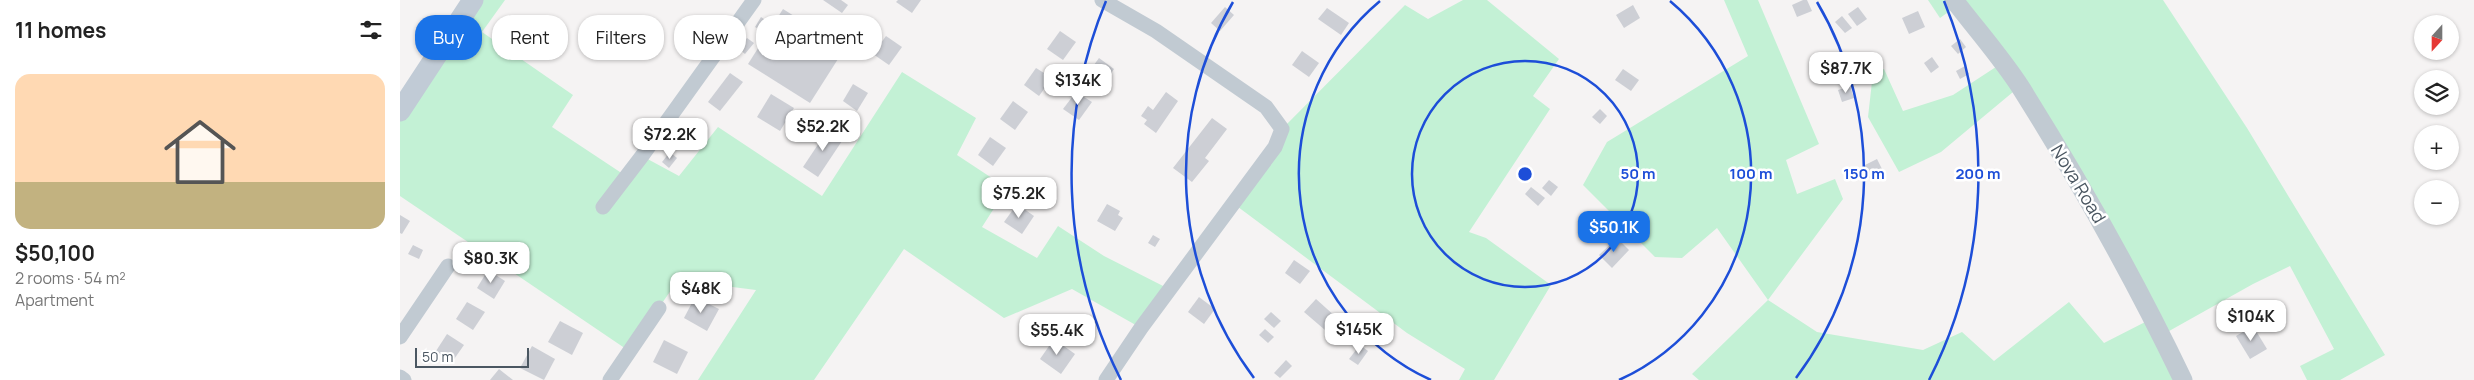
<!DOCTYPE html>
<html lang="en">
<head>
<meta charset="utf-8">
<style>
	:root { --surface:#fff; --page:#f2f2f2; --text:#222; --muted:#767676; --line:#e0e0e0; --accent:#1a73e8 }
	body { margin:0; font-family:Manrope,sans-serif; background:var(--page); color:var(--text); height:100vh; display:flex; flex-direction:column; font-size:19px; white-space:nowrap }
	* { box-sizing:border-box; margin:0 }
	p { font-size:16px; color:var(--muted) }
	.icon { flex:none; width:28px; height:28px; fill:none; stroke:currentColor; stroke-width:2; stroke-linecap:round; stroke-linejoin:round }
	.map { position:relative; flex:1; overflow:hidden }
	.drawer { display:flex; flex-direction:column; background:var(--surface); width:400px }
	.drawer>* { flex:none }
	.guide { position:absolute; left:15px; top:15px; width:475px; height:45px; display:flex; gap:10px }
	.needle { width:32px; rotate:201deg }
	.controls { position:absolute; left:2014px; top:15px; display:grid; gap:10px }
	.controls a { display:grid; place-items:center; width:45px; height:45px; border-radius:50%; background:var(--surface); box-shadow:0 1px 4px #0004; font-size:25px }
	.scale { position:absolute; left:15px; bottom:12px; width:114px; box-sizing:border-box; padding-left:5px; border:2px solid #4a5661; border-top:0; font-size:14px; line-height:18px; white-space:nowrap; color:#4a5661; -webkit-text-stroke:4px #fff; paint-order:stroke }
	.price { position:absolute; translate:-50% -42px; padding:0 11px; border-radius:10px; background:#fff; color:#222; font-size:16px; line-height:32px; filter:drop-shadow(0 1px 2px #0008) }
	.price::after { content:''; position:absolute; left:50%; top:30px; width:15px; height:11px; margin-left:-8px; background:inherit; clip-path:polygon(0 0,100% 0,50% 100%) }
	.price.current { background:var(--accent); color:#fff }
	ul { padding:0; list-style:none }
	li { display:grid; align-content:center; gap:10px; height:265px; padding:0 15px }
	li+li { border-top:1px solid var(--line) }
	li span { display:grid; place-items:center; height:155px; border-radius:15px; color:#555 }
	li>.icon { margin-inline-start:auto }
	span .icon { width:90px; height:90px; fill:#fffc; stroke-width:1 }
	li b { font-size:21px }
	h2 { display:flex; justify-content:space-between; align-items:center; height:60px; padding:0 15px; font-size:21px }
	.tag { padding:0 18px; border-radius:20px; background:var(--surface); box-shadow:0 1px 4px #0004; font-size:18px; line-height:45px }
	.tag.current { background:var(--accent); color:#fff }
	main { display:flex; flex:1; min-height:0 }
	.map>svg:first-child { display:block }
</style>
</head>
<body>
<main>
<section class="drawer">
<h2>11 homes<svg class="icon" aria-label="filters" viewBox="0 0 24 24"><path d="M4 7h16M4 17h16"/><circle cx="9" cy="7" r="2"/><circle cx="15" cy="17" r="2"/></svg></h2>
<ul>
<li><span style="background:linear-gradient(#ffd9b3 70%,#c2b280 0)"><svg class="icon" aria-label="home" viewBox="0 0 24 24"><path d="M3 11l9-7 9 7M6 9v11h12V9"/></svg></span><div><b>$50,100</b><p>2 rooms · 54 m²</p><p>Apartment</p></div></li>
</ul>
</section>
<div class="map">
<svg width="2074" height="380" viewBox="0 0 2074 380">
	<rect width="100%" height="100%" fill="#f5f3f3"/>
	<!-- green -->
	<g fill="#c3f1d5">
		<path d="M73 0H105L82 32 173 95 152 127 226 176 242 156 279 176 318 127 422 196 502 72 576 118 557 155 607 188 582 227 637 258 658 226 704 256 771 290 741 328 672 289 604 318 504 249 414 380H298L356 290 278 280 229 351 0 196V111Z"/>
		<path d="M1063 0H1087L1159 59 1133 96 1150 109 1069 232 1086 238 1151 285 1094 380H1059L1065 369 1007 333 834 204 882 129 1005 5 1028 19Z"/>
		<path d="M1324 0H1358L1419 144 1386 160 1397 194 1435 179 1443 199 1368 300 1417 332 1523 350 1562 332 1594 361 1669 302 1704 343 1753 318 1619 87 1541 152 1499 172 1468 117 1473 73 1484 69 1503 111 1553 95 1602 63 1558 5 1540 18 1528 0H1763L1847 128 1985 355 1940 380H1907L1900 366 1934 349 1890 266 1853 284 1762 335 1773 380H1299L1292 374 1368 300 1317 228 1282 258 1255 257 1183 185 1207 142 1348 56Z"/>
	</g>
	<!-- building -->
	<g fill="#cdcfd5">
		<path d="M423 0H441L448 5 442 13Z"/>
		<path d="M498 0H521L512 13 496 2Z"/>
		<path d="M1403 0H1407L1412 11 1397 17 1392 5Z"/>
		<path d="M1233 5 1240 18 1224 28 1216 15Z"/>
		<path d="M825 7 834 15 820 31 811 23Z"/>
		<path d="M1458 7 1467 19 1457 26 1448 14Z"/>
		<path d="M927 8 949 23 941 35 918 19Z"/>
		<path d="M383 9 445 48 410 103 348 64Z"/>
		<path d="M1518 11 1525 27 1509 34 1502 18Z"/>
		<path d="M1442 16 1452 28 1445 33 1435 22Z"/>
		<path d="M361 17 367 21 362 31 355 27Z"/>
		<path d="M660 31 676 42 663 60 647 49Z"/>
		<path d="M486 36 502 47 489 65 473 54Z"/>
		<path d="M347 38 354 43 345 54 339 49Z"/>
		<path d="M1560 39 1566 47 1558 54 1551 46Z"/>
		<path d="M902 51 919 63 909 77 892 65Z"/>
		<path d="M1532 57 1539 67 1531 73 1524 63Z"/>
		<path d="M699 58 714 69 702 87 686 76Z"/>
		<path d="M1565 66 1569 74 1560 79 1556 71Z"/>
		<path d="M636 68 652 78 639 96 624 85Z"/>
		<path d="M1223 69 1239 80 1231 91 1215 80Z"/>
		<path d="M330 73 343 82 320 111 308 102Z"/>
		<path d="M453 84 468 93 457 111 443 101Z"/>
		<path d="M1450 86 1454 98 1442 102 1438 90Z"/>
		<path d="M676 92 692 102 679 120 663 109Z"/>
		<path d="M766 92 778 101 756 133 744 124 747 120 741 116 748 106 753 110Z"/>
		<path d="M371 94 394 108 380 131 357 117Z"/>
		<path d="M613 101 628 112 615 130 600 119Z"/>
		<path d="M1200 109 1207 116 1200 124 1192 117Z"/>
		<path d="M812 118 827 129 805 158 809 161 792 182 773 168Z"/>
		<path d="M429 128 444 138 418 177 403 167Z"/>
		<path d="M590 137 606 148 593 166 578 155Z"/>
		<path d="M270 152 277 158 269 168 262 162Z"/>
		<path d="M1477 159 1483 171 1469 178 1463 166Z"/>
		<path d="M1149 180 1158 187 1151 196 1142 188Z"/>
		<path d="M1131 187 1145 198 1138 206 1125 194Z"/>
		<path d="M617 204 634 216 622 234 604 222Z"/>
		<path d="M707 204 720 211 718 215 723 218 715 231 697 221Z"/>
		<path d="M0 215 10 221 2 234 0 233Z"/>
		<path d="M753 235 760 239 755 247 748 243Z"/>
		<path d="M1217 238 1229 250 1212 268 1199 255Z"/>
		<path d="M13 245 23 250 19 259 8 254Z"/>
		<path d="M894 260 910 271 900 284 885 273Z"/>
		<path d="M88 270 105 281 94 299 77 288Z"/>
		<path d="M295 297 319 309 307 331 284 318Z"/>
		<path d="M799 297 815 309 804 324 788 312Z"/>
		<path d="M916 299 936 317 925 330 904 312Z"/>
		<path d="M67 302 85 312 73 330 56 319Z"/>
		<path d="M871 312 881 321 874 328 864 319Z"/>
		<path d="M160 321 183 333 172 355 148 342Z"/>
		<path d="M1853 326 1867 349 1850 359 1836 336Z"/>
		<path d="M865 329 874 337 868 343 859 335Z"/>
		<path d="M47 334 64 345 52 362 36 351Z"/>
		<path d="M654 339 675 354 661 374 640 359Z"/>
		<path d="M264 340 288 352 277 374 253 362Z"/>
		<path d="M960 345 968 351 958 365 949 359Z"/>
		<path d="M132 346 155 359 144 380 120 368Z"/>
		<path d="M886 360 892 366 880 378 874 373Z"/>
		<path d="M99 369 113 380H90Z"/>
	</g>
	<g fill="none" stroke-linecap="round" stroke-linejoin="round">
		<!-- minor -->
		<g stroke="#c1cad2" stroke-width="15">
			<path d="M702 0 756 31 866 107 882 129 875 147 741 328 706 380"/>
			<path d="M203 207 242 156 354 0"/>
			<path d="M0 337 48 266"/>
			<path d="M0 377 4 380"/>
			<path d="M210 380 259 308"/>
		</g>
		<!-- tertiary -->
		<path stroke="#c1cad2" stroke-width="19" d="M1554 0C1576 29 1601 57 1621 88 1680 182 1735 280 1783 380"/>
		<!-- secondary -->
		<path stroke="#c1cbd6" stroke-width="21" d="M0 111 73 0"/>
	</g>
	<!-- distance rings -->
	<g fill="none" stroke="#1d4ed8" stroke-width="2.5">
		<circle cx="1125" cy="174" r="113"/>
		<path d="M1031 380A226 226 0 0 1 980 1M1270 1A226 226 0 0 1 1219 380"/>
		<path d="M854 378A339 339 0 0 1 833 2M1417 2A339 339 0 0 1 1396 378"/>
		<path d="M721 380A453 453 0 0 1 706 1M1544 1A453 453 0 0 1 1529 380"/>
	</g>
	<g text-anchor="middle" stroke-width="5" stroke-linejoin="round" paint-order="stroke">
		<!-- street labels -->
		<g font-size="18" fill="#4a5661" stroke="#fff">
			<text transform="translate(1678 184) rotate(59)" y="6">Nova Road</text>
		</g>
	</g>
	<circle cx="1125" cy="174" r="8" fill="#1d4ed8" stroke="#fff" stroke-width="2.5"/>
	<g font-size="15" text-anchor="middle" font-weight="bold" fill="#1d4ed8" stroke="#fff" stroke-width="5" stroke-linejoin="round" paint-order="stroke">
		<text x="1238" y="179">50 m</text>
		<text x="1351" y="179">100 m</text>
		<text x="1464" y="179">150 m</text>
		<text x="1578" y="179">200 m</text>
	</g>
</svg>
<div class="controls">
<a><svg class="needle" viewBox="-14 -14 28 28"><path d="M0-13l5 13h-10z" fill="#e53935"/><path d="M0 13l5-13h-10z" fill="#767676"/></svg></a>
<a><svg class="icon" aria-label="layers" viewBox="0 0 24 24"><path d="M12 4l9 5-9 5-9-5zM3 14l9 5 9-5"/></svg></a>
<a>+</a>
<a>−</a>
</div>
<div class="scale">50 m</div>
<b class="price" style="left:1446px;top:94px">$87.7K</b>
<b class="price" style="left:678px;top:106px">$134K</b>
<b class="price" style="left:423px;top:152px">$52.2K</b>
<b class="price" style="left:270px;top:160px">$72.2K</b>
<b class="price" style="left:619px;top:219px">$75.2K</b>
<b class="price current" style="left:1214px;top:253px">$50.1K</b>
<b class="price" style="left:91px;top:284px">$80.3K</b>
<b class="price" style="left:301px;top:314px">$48K</b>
<b class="price" style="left:1851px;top:342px">$104K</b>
<b class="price" style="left:959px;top:355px">$145K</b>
<b class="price" style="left:657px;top:356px">$55.4K</b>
<div class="guide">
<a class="tag current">Buy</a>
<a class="tag">Rent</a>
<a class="tag">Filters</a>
<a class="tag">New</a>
<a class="tag">Apartment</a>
</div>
</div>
</main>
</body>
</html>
